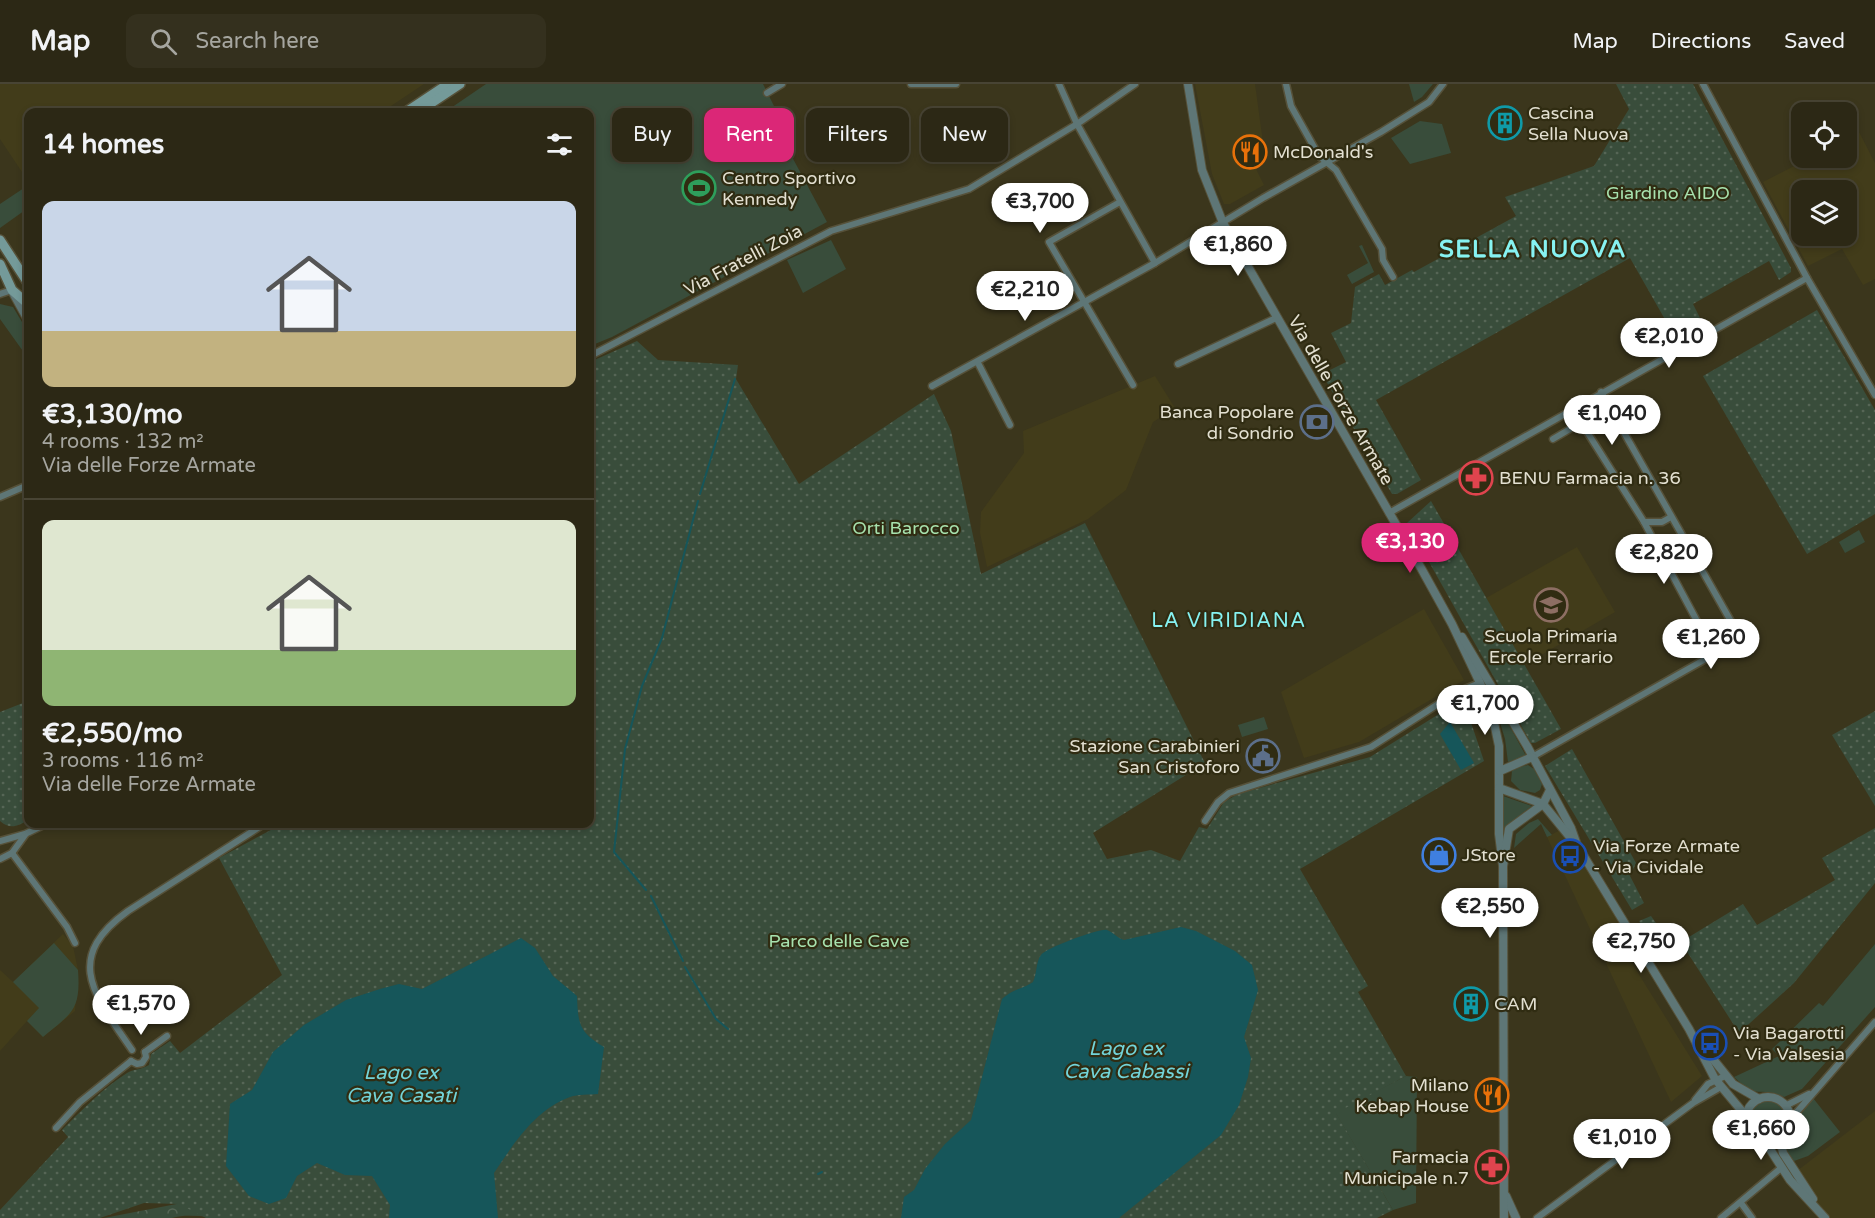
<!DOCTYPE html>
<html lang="en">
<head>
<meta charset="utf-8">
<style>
	:root { --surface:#2c2815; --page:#34301e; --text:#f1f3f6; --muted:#a6a6a0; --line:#484434; --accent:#db2777 }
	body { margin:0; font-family:"Varela Round",sans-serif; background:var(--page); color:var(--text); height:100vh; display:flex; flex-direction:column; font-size:22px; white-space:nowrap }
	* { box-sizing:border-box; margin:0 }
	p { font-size:20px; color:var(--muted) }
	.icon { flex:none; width:33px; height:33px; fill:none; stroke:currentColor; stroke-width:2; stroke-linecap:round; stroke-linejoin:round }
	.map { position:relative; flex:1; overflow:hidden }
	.drawer { position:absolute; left:24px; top:24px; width:570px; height:720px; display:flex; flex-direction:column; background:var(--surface); border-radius:12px; box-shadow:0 3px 9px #0003,0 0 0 2px var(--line) }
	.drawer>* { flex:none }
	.hud { position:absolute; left:612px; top:24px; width:570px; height:54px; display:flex; gap:12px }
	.fabs { position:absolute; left:1791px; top:18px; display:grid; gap:12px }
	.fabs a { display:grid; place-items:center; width:66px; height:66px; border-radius:12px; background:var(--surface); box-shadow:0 3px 9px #0003,0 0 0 2px var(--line); font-size:30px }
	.price { position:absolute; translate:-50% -51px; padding:0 14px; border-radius:21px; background:#fff; color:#222; font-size:20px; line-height:39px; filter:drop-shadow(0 2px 3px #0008) }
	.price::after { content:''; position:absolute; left:50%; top:36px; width:18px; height:14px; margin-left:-9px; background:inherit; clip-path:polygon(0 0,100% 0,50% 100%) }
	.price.on { background:var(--accent); color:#fff }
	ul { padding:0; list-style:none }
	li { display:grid; align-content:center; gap:12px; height:318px; padding:0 18px }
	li+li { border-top:2px solid var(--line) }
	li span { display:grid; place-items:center; height:186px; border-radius:12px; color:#555 }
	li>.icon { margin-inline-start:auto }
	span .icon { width:108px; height:108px; fill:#fffc; stroke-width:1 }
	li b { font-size:26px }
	h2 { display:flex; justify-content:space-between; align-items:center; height:72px; padding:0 18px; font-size:26px }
	.tag { padding:0 21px; border-radius:12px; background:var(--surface); box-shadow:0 3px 9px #0003,0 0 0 2px var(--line); font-size:21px; line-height:54px }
	.tag.on { background:var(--accent); color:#fff }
	header { display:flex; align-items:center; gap:36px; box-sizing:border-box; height:84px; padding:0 30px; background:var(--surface); border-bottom:2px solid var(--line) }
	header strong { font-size:28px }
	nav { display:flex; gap:33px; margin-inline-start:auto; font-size:21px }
	.search { width:420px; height:54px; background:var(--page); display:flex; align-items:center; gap:15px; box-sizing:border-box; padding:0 21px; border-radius:12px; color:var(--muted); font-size:22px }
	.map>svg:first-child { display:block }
</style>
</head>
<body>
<header>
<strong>Map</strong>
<div class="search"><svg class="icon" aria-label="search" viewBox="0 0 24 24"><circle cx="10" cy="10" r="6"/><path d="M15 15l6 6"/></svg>Search here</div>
<nav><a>Map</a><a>Directions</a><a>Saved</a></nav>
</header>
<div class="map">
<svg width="1875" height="1134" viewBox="0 0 1875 1134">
	<defs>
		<pattern id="forest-crowns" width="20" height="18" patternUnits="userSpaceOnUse" patternTransform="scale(1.5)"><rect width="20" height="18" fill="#394d3b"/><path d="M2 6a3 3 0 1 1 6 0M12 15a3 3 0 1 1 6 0" fill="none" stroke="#566656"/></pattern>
		<pattern id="park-dots" width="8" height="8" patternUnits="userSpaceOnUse" patternTransform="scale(1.5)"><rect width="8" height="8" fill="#394d3b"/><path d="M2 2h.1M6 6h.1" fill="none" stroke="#566656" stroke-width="1.8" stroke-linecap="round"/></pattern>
	</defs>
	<rect width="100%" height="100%" fill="#3b361c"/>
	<!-- built -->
	<g fill="#423c1a" fill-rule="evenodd">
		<path d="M0 0H424L382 28H28V97L0 55Z"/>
		<path d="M1195 0H1255L1265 73 1256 85 1264 101 1230 120H1224L1212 90Z"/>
		<path d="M1859 48 1875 79V195L1863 201 1842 165 1808 182 1763 98 1810 74H1846L1847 55ZM1802 106H1846V152H1802Z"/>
		<path d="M1155 292 1175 324 1153 338 1126 406 1088 435 987 483 980 449 981 428 1024 369 1023 347Z"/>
		<path d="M1577 463 1615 528 1524 581 1486 514Z"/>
		<path d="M1424 525 1464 596 1359 658 1304 674 1281 608Z"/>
		<path d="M1562 745 1574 757 1623 840 1612 847 1702 992 1671 1018 1547 753Z"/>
		<path d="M63 850 73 862 78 886 75 927 43 953 27 937 0 967V886L13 898Z"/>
		<path d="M1875 1027V1134H1825L1797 1087Z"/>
	</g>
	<!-- green -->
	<g fill="#394d3b">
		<path d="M486 0H763L787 48 791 71 827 138 612 253 590 262V28H445Z"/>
		<path d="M1409 0H1433L1422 13 1414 18Z"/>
		<path d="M1420 37 1442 40 1451 69 1410 80 1391 54Z"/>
		<path d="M27 102 28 124 0 144V120Z"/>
		<path d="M831 156 846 185 803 209 787 176Z"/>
		<path d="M1362 161 1374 188 1352 200 1347 191 1368 179 1359 162Z"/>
		<path d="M0 220 13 223 28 248V267L25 270 0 235Z"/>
		<path d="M1859 446 1865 458 1845 469 1839 458Z"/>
		<path d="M1503 630 1526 672 1508 678 1505 655 1498 632Z"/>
		<path d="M1264 633 1268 645 1242 653 1238 641Z"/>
		<path d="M1528 681 1534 685 1542 700 1540 706 1535 709 1520 706 1511 697 1512 687 1515 684Z"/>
		<path d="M1503 712 1532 722 1504 744Z"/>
		<path d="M1538 735 1552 751 1547 753 1541 740 1514 764 1516 750 1529 739Z"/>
		<path d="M54 859 78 886C81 926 72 929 43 953L27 937 39 924 13 898Z"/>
		<path d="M1875 860V923L1802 1005 1784 1013C1759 1001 1760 1018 1734 993L1779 972 1772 965 1819 919 1823 922Z"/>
		<path d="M1406 992 1417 993 1416 1119 1393 1126 1335 1028Z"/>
		<path d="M1813 1014 1840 1048 1808 1072 1794 1077C1791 1074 1786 1069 1785 1065 1780 1053 1806 1024 1813 1014Z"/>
		<circle cx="1768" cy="1035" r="18"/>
	</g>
	<!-- forest -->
	<path fill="url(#forest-crowns)" d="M192 1117 228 1134C210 1134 188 1129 172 1134H104Z"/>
	<!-- park -->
	<g fill="url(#park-dots)">
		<path d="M1616 0H1693L1791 184V188L1779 196 1769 177 1693 220 1702 238 1675 253 1630 174 1376 316 1421 396 1397 410H1392L1322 290 1346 278 1331 249 1351 239 1355 203 1379 190 1385 201 1412 186 1414 188 1516 132 1505 113 1594 82 1629 25Z"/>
		<path d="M1817 226 1875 326V430L1807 470 1703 292Z"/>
		<path d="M637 257 658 276 738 281 736 295 799 400 934 310 951 347 981 490 1085 439 1205 679 1093 749 1107 775 1151 766 1180 777 1199 743 1207 745 1224 718 1238 710 1370 673 1463 615 1484 677 1300 785 1368 902 1358 908 1406 992 1336 1029 1393 1126 1377 1134H206L179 1120 144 1119 100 1134H0V1126L68 1053 62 1046C82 1026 103 1004 127 989 133 985 141 986 149 981L151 970 170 957 180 969 282 891 219 774 282 740H590V278Z"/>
		<path d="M1431 417 1561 645 1535 659H1531L1407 439Z"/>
		<path d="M28 617V736C18 742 10 746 0 737V628Z"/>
		<path d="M1875 627V722L1832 651Z"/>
		<path d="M1572 665 1636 779 1630 792 1644 819 1632 826 1545 682Z"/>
		<path d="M1875 744V799L1794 899 1739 949 1682 860 1661 874 1639 837 1651 832 1668 856H1684L1743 820 1757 841 1835 796 1822 774Z"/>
	</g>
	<!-- water -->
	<g fill="#16565a">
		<path d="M1450 638 1474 679 1461 686 1440 650Z"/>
		<path d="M1181 843 1196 847 1235 867 1252 881 1258 906 1244 953 1251 974 1248 993 1239 1021 1221 1051 1119 1134H901L904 1113 914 1106 925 1085 945 1060 971 1036 1002 915C1014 904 1021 906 1033 898 1037 890 1036 877 1041 871 1046 864 1100 844 1107 846 1113 848 1117 854 1124 856Z"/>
		<path d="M521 854 535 864 553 892 577 912C578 940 579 948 604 963L598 1010C589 1011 578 1010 570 1013 535 1026 514 1059 494 1089L498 1134H389L390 1121 372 1092 345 1091 317 1079 297 1092 286 1114 269 1120 249 1112 226 1082 230 1020 252 1006 273 968 304 941 346 916 380 905 399 900 422 905Z"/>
	</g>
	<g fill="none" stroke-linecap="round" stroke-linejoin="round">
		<!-- stream -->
		<g stroke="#16565a" stroke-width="2">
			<path d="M700 410 735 295"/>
			<path d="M646 806 614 768 625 665 642 602 662 554 698 417"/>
			<path d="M651 812 683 877"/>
			<path d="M685 883 716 935 728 945"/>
			<path d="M818 1090 822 1088"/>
		</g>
		<!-- minor casing -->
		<g stroke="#565139" stroke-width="9">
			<g id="minor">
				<path d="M911 0H956"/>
				<path d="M1059 0 1077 40 1155 179"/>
				<path d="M1286 0 1291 22 1319 72 1336 86 1382 165 1383 176 1393 193"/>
				<path d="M1703 0 1807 194 1875 311"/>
				<path d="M767 9 782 0"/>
				<path d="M1120 118 1049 158 1133 301"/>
				<path d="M0 210 12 206"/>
				<path d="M590 272 831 147 969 105 1077 40 1135 0"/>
				<path d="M978 279 1010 341"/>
				<path d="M1178 280 1276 234"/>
				<path d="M932 302 1155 179 1263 114 1381 48 1429 18 1443 0"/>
				<path d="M1553 355 1575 342 1584 343 1644 438H1662L1671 433"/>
				<path d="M0 413 28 401"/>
				<path d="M1389 429 1807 194"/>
				<path d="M1644 438 1705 552"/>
				<path d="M1460 608H1474L1486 614"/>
				<path d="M1532 673 1741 555 1601 308"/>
				<path d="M1205 737 1218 718 1229 709 1371 663 1457 608 1480 599"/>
				<path d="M0 757 25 750 46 740"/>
				<path d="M12 769 67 843 75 859"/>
				<path d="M0 775 12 769 25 751"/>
				<path d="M132 966C96 913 61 875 128 827L264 740"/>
				<path d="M145 968 167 952"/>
				<path d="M131 977 137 980 142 979 146 973 145 968"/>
				<path d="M1695 1016 1708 1000 1725 992"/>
				<path d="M1785 1022 1809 1010"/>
				<path d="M1789 1037 1875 938"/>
				<path d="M56 1044 80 1018 131 977"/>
				<path d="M1741 1119 1752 1134"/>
				<path d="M1537 1134 1693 1019 1721 1003"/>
				<path d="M1721 1134 1781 1084"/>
			</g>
		</g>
		<!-- tertiary casing -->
		<g stroke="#565139" stroke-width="10">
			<g id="tertiary">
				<path d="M1188 0 1202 86 1223 139 1421 484 1452 540 1480 599 1493 634 1499 662V750L1503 782"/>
				<path d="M12 207 28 236"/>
				<path d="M1462 553 1527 662 1571 744 1577 761 1689 945 1715 995 1746 1032"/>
				<path d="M1500 687 1532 673"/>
				<path d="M1499 704 1543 720 1574 758"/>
				<path d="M1700 959 1733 1000 1759 1015"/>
				<circle cx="1768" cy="1035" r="22"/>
				<path d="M1780 1053 1783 1069 1813 1115"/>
				<path d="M1764 1056 1790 1096 1825 1134"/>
				<path d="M1506 1112 1516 1134"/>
				<path d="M1504 1134 1503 782 1509 745 1543 720 1550 706"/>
			</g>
		</g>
		<!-- secondary casing -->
		<g stroke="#565139" stroke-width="12">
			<g id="secondary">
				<path d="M406 28 448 0"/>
				<path d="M418 28 460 0"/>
				<path d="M0 156 28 199"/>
				<path d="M0 180 12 206 28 220"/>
			</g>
		</g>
		<!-- minor -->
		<use href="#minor" stroke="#5e7676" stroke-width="6"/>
		<!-- tertiary -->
		<use href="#tertiary" stroke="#5e7676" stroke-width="8"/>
		<!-- secondary -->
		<use href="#secondary" stroke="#749a99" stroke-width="9"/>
	</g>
	<!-- icons -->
	<defs>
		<g id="building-ring" transform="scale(1.725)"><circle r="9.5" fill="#302c12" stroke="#0f9aa8" stroke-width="1.5"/><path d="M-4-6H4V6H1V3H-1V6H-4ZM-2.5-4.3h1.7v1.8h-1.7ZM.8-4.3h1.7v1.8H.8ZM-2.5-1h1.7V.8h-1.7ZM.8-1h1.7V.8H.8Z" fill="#0f9aa8"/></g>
		<g id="restaurant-ring" transform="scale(1.725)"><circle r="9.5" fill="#302c12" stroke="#e8710a" stroke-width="1.5"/><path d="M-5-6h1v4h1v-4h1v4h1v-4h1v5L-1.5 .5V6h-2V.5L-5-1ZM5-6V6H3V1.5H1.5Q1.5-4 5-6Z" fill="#e8710a"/></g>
		<g id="stadium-ring" transform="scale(1.725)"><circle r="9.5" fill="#302c12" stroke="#2e9e5b" stroke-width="1.5"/><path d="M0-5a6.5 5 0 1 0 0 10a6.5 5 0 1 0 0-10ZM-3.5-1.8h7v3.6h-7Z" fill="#2e9e5b"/></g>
		<g id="bank-ring" transform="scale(1.725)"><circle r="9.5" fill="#302c12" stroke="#5c6f8a" stroke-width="1.5"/><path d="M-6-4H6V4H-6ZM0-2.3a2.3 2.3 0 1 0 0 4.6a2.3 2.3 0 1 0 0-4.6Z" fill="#5c6f8a"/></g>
		<g id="pharmacy-ring" transform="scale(1.725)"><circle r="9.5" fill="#302c12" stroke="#e0444e" stroke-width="1.5"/><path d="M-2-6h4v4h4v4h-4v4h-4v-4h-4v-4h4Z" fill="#e0444e"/></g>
		<g id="school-ring" transform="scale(1.725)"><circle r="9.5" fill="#302c12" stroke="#8d6e63" stroke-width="1.5"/><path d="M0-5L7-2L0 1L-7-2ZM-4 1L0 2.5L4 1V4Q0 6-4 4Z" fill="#8d6e63"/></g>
		<g id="civic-ring" transform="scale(1.725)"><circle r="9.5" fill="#302c12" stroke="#5c6f8a" stroke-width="1.5"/><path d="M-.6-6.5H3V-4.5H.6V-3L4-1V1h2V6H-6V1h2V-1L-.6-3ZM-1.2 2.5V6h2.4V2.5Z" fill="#5c6f8a"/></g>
		<g id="shop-ring" transform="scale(1.725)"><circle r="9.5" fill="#302c12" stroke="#3f7fe0" stroke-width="1.5"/><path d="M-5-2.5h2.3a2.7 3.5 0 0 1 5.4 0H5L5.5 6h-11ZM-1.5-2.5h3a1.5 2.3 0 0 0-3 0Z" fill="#3f7fe0"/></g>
		<g id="bus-ring" transform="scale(1.725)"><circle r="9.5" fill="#302c12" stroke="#1a4fb4" stroke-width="1.5"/><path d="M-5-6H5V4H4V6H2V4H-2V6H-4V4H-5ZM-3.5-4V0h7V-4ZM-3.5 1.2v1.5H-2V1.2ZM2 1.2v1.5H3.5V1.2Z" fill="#1a4fb4"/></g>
	</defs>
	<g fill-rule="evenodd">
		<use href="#building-ring" x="1505" y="39"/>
		<use href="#restaurant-ring" x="1250" y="68"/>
		<use href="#stadium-ring" x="699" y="104"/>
		<use href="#bank-ring" x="1317" y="338"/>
		<use href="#pharmacy-ring" x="1476" y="394"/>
		<use href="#school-ring" x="1551" y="521"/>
		<use href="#civic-ring" x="1263" y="672"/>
		<use href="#shop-ring" x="1439" y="771"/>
		<use href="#bus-ring" x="1570" y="772"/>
		<use href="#building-ring" x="1471" y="920"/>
		<use href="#bus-ring" x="1710" y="959"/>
		<use href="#restaurant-ring" x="1492" y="1011"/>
		<use href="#pharmacy-ring" x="1492" y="1083"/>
	</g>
	<g text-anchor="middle" stroke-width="4.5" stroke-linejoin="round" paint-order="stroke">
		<!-- poi labels -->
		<g font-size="18" fill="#e3e0d1" stroke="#302c12" text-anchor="start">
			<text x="1528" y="35">Cascina<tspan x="1528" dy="21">Sella Nuova</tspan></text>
			<text x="1273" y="74">McDonald's</text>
			<text x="722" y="100">Centro Sportivo<tspan x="722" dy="21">Kennedy</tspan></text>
			<text x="1294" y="334" text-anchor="end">Banca Popolare<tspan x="1294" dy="21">di Sondrio</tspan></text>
			<text x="1499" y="400">BENU Farmacia n. 36</text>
			<text x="1551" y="558" text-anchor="middle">Scuola Primaria<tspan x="1551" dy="21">Ercole Ferrario</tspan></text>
			<text x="1240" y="668" text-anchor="end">Stazione Carabinieri<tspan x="1240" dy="21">San Cristoforo</tspan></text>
			<text x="1593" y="768">Via Forze Armate<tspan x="1593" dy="21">- Via Cividale</tspan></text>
			<text x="1462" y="777">JStore</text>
			<text x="1494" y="926">CAM</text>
			<text x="1733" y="955">Via Bagarotti<tspan x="1733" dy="21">- Via Valsesia</tspan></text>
			<text x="1469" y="1007" text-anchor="end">Milano<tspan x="1469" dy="21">Kebap House</tspan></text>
			<text x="1469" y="1079" text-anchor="end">Farmacia<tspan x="1469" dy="21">Municipale n.7</tspan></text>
		</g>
		<!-- park labels -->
		<g font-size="18" fill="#a7e2ae" stroke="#302c12">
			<text x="1668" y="115">Giardino AIDO</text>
			<text x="906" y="450">Orti Barocco</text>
			<text x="839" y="863">Parco delle Cave</text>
		</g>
		<!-- street labels -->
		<g font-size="18" fill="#e3e0d1" stroke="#302c12">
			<text transform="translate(743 176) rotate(-28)" y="6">Via Fratelli Zoia</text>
			<text transform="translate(1341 316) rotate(60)" y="6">Via delle Forze Armate</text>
		</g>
		<!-- neighbourhood labels -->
		<g font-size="20" letter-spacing="1.5" fill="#86f2f1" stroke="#302c12">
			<text x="1229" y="543">LA VIRIDIANA</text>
		</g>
		<!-- water labels -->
		<g font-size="20" font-style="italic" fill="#72d4d9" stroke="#302c12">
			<text x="1126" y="971">Lago ex<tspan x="1126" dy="23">Cava Cabassi</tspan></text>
			<text x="401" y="995">Lago ex<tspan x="401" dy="23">Cava Casati</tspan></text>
		</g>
		<!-- district labels -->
		<g font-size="24" font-weight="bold" letter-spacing="1.5" fill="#86f2f1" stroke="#302c12">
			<text x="1533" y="173">SELLA NUOVA</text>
		</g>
	</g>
</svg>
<div class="fabs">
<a><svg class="icon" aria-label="locate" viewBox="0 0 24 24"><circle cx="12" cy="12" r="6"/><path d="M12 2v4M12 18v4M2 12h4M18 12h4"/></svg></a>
<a><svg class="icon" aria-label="layers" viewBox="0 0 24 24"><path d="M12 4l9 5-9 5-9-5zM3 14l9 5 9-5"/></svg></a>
</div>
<b class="price" style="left:1040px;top:150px">€3,700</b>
<b class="price" style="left:1238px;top:193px">€1,860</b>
<b class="price" style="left:1025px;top:238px">€2,210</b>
<b class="price" style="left:1669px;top:285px">€2,010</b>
<b class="price" style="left:1612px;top:362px">€1,040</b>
<b class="price on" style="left:1410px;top:490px">€3,130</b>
<b class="price" style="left:1664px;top:501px">€2,820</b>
<b class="price" style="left:1711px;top:586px">€1,260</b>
<b class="price" style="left:1485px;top:652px">€1,700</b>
<b class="price" style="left:1490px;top:855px">€2,550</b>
<b class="price" style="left:1641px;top:890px">€2,750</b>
<b class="price" style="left:141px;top:952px">€1,570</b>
<b class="price" style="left:1761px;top:1077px">€1,660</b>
<b class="price" style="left:1622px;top:1086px">€1,010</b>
<div class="hud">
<a class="tag">Buy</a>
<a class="tag on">Rent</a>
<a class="tag">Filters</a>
<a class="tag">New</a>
</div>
<section class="drawer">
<h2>14 homes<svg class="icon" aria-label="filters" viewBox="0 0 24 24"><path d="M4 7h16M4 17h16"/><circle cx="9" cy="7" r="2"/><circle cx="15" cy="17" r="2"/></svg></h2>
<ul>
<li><span style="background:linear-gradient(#c9d6e8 70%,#c2b280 0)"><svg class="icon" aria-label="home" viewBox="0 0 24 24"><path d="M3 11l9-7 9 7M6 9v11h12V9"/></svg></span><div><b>€3,130/mo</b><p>4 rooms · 132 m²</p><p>Via delle Forze Armate</p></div></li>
<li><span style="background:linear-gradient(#dfe7d0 70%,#8fb573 0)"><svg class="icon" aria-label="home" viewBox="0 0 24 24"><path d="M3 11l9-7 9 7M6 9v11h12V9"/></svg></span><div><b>€2,550/mo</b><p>3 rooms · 116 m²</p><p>Via delle Forze Armate</p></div></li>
</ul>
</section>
</div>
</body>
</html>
